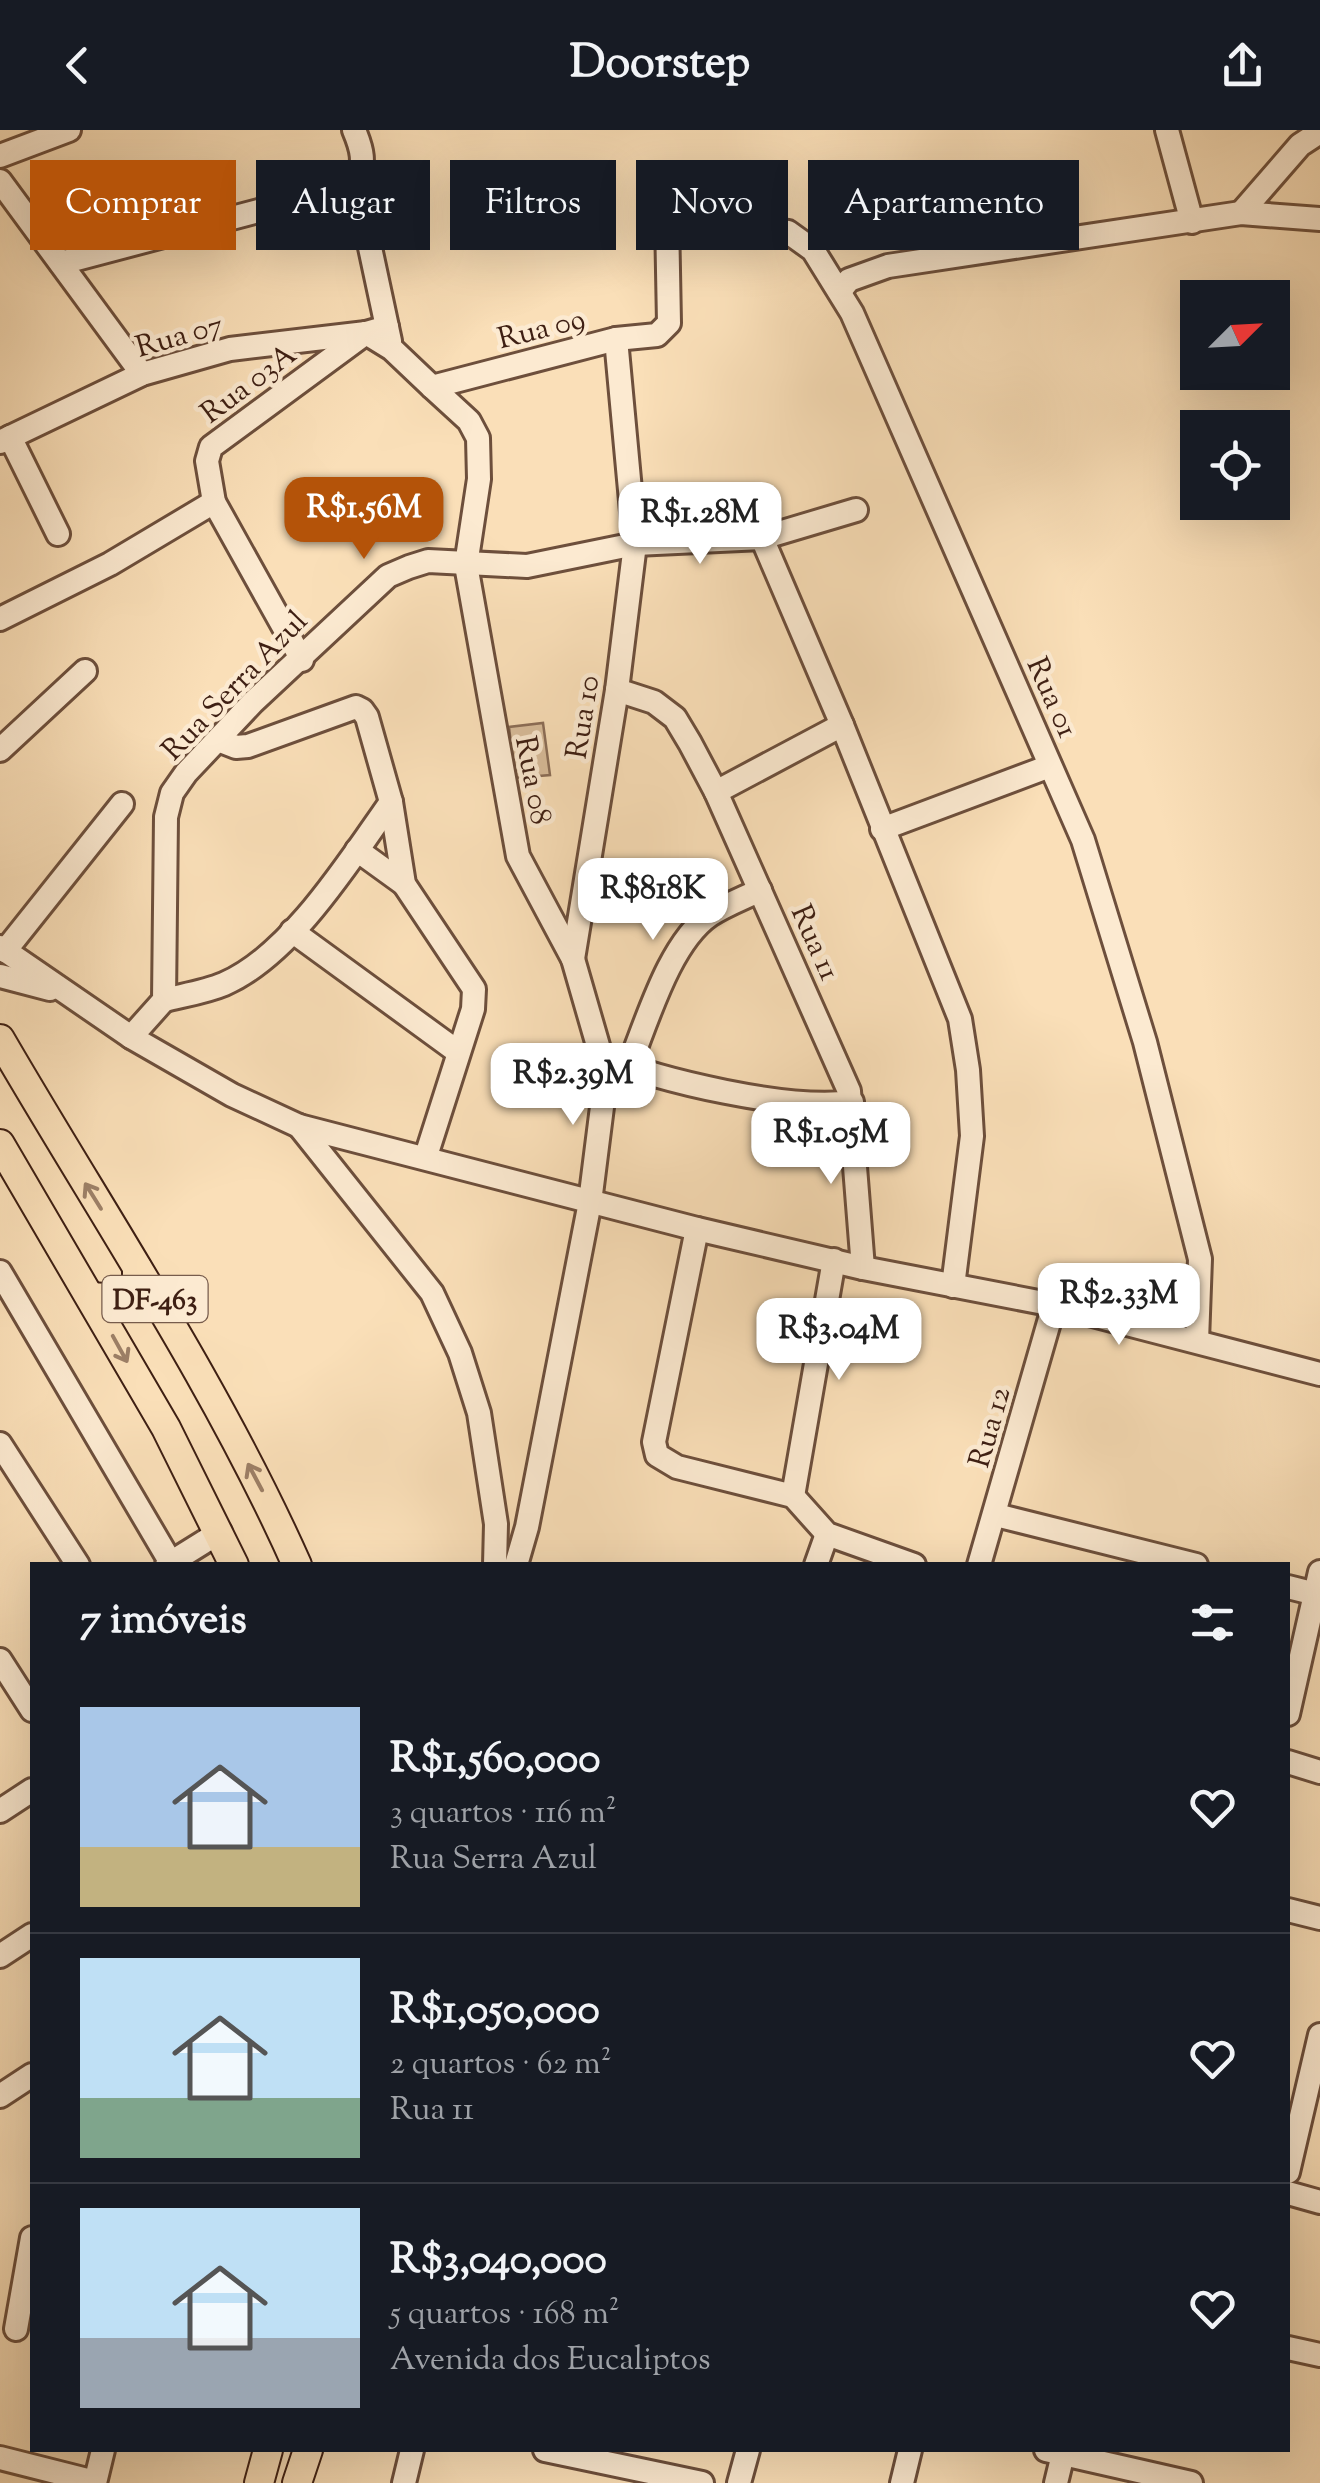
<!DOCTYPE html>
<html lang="pt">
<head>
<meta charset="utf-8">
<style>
	:root { --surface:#171b24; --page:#20242c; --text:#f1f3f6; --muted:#9ea1a6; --line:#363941; --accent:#b45309 }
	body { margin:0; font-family:"Sorts Mill Goudy",serif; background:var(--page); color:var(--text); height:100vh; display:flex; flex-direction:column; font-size:38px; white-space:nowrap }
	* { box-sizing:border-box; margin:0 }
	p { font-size:32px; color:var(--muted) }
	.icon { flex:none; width:55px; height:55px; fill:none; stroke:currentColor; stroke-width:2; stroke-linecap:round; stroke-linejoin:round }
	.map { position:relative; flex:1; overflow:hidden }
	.side { position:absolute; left:30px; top:1432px; width:1260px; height:890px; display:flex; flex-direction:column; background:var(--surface); border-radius:0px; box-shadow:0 10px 40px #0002 }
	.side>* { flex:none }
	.top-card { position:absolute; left:30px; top:30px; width:1260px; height:90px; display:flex; gap:20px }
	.needle { width:65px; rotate:66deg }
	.tools { position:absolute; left:1180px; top:150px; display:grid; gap:20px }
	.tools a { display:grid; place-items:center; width:110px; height:110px; border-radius:0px; background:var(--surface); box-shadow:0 10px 40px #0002; font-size:50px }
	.price { position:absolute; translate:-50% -85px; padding:0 22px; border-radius:20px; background:#fff; color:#222; font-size:32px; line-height:65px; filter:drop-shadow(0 2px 5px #0008) }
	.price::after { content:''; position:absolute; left:50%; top:60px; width:30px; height:22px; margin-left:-15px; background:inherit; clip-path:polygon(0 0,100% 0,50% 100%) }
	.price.on { background:var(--accent); color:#fff }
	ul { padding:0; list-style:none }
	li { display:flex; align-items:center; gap:30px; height:250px; padding:0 50px }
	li+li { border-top:2px solid var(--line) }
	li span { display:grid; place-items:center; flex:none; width:280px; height:200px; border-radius:0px; color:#555 }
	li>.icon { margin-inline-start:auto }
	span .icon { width:120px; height:120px; fill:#fffc; stroke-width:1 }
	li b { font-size:42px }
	h2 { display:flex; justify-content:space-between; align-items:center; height:120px; padding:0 50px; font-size:42px }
	.pill { padding:0 35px; border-radius:0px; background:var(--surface); box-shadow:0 10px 40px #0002; font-size:35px; line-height:90px }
	.pill.on { background:var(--accent); color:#fff }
	header { display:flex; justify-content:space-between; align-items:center; height:130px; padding:0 50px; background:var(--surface); font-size:45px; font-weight:700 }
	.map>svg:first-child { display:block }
</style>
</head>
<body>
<header><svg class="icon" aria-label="back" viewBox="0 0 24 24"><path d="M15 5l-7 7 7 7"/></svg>Doorstep<svg class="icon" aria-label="share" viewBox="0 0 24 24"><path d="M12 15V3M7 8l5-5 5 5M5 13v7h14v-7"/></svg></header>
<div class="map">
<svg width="1320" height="2353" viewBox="0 0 1320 2353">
	<rect width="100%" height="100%" fill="#fadfb8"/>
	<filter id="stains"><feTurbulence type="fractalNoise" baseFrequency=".002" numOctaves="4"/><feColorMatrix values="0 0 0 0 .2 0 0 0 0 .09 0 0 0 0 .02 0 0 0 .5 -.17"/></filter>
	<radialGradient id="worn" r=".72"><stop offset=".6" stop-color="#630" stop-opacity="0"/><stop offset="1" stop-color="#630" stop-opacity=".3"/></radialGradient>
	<!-- green -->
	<path fill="#dabe9c" stroke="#8c6e58" stroke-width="2.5" d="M543 593 550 645 515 648 509 597Z"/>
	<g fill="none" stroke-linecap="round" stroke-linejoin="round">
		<!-- minor casing -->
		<g stroke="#6d4f3c" stroke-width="28">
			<g id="minor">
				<path d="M354 0C362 19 366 33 356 52L390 211"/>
				<path d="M1167 0 1192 92"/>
				<path d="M0 26 69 0"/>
				<path d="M0 51 142 244"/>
				<path d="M1241 83 1300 15 1320 2"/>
				<path d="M61 133 338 60 356 52"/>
				<path d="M840 161 849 150 888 136 1241 83 1320 89"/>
				<path d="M366 203 392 219 432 257 469 291 478 308 479 349 466 435 518 726 573 829 601 926 603 969 590 1072 527 1397 516 1435"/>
				<path d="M432 257 616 209 657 205 669 193 667 88 788 102 813 120 852 183 1083 710 1145 912 1200 1129 1197 1211"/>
				<path d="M10 307 58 404"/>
				<path d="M0 312 142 244 230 219 366 203 387 197"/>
				<path d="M762 408 842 595 960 889 968 940 972 1006 953 1156"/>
				<path d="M0 489 110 434 214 372"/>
				<path d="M302 530 214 372 207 331 211 317 366 203"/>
				<path d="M617 560 654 572 675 588 690 613 716 662 849 961 863 1138"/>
				<path d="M218 610 236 617 248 616 356 577 362 580 367 587 391 672 404 754 474 859 473 879 426 1026"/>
				<path d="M0 620 85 541"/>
				<path d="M716 662 842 595"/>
				<path d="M882 699 1050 636"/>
				<path d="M357 720 404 754"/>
				<path d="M292 801 458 922"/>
				<path d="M0 817 131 907 232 965 299 996 697 1099 863 1138 1054 1175 1320 1244"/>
				<path d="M5 821 122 674"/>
				<path d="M573 829 617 560 635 414 616 209"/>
				<path d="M0 846 50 859"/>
				<path d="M164 870C184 865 205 862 224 854 291 825 350 730 391 672"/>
				<path d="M131 907 164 870 166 687 172 663 186 643 253 572 388 446 409 437 428 431 527 436 635 414 762 408 856 380"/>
				<path d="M601 926C660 951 789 981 852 972"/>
				<path d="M628 938C647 892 669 813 710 785 725 775 744 768 760 760"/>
				<path d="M299 996 432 1163 460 1223 479 1283 496 1394 495 1435"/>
				<path d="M697 1099 654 1312 657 1325 677 1337 793 1366 827 1404 914 1435"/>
				<path d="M0 1142 171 1433"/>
				<path d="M0 1314 78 1435"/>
				<path d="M793 1366 834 1130"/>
				<path d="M996 1385 1196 1435"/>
				<path d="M167 1435 220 1402"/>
				<path d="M816 1435 827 1404"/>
				<path d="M979 1435 1054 1175"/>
				<path d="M1288 1457 1320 1465"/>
				<path d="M0 1530 32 1580"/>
				<path d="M1288 1584 1320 1442"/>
				<path d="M1288 1632 1320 1642"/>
				<path d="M0 1681 32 1660"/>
				<path d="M1288 1780 1320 1788"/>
				<path d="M0 1826 32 1805"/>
				<path d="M0 1966 32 1945"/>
				<path d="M1288 2042 1320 1905"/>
				<path d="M1288 2063 1320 2072"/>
				<path d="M16 2199 32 2108"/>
				<path d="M1288 2218 1320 2225"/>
				<path d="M545 2320 702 2353"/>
				<path d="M1046 2320 1191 2353"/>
				<path d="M0 2328 95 2352"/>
				<path d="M95 2353 103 2320"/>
				<path d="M404 2353 412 2320"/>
				<path d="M739 2353 748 2320"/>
				<path d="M902 2353 910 2320"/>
				<path d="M1056 2353 1063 2324"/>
			</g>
		</g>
		<!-- major casing -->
		<g stroke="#3e1f13" stroke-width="32">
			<g id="major">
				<path d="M0 909C101 1083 215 1251 297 1435"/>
				<path d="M0 1014 166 1298 234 1435"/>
				<path d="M92 1167C111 1169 126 1168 137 1150V1138"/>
				<path d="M259 2353 268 2320"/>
				<path d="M297 2353 308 2320"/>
			</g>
		</g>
		<!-- minor -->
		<use href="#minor" stroke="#fcead1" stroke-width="22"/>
		<!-- major -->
		<use href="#major" stroke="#fadfb8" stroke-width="28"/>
	</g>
	<!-- one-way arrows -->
	<defs><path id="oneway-shaft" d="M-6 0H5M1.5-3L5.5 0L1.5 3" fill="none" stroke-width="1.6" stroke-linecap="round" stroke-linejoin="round" transform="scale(2.5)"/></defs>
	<g stroke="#9c7f66">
		<use href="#oneway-shaft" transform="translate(93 1066) rotate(-122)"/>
		<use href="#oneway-shaft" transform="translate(120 1219) rotate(61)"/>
		<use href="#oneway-shaft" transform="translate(255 1347) rotate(-118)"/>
	</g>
	<g text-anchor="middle" stroke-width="9" stroke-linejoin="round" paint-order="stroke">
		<!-- shield labels -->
		<rect fill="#fcead1" stroke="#775c4c" stroke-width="2.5" x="102.5" y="1146" width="105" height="46" rx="8"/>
		<g font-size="28" font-weight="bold" fill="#3e1f13">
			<text x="155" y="1179">DF-463</text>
		</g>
		<!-- street labels -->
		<g font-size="30" fill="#3e1f13" stroke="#fcead1">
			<text transform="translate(541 198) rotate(-14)" y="10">Rua 09</text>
			<text transform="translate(179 205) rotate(-16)" y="10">Rua 07</text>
			<text transform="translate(248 253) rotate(-37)" y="10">Rua 03A</text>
			<text transform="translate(234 555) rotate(-46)" y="10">Rua Serra Azul</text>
			<text transform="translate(1053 567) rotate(66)" y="10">Rua 01</text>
			<text transform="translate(582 587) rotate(-81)" y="10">Rua 10</text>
			<text transform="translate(534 650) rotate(79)" y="10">Rua 08</text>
			<text transform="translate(816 812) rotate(66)" y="10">Rua 11</text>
			<text transform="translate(989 1297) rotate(-74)" y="10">Rua 12</text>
		</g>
	</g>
	<rect width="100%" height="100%" filter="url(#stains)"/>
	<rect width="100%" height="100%" fill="url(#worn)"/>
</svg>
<div class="tools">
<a><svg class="needle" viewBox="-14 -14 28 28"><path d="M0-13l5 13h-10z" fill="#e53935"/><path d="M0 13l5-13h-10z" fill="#9ea1a6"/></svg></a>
<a><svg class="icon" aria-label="locate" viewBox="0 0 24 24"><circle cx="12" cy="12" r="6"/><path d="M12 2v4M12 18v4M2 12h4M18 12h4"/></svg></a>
</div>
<b class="price on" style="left:364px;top:432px">R$1.56M</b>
<b class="price" style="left:700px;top:437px">R$1.28M</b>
<b class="price" style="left:653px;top:813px">R$818K</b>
<b class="price" style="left:573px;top:998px">R$2.39M</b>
<b class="price" style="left:831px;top:1057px">R$1.05M</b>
<b class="price" style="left:1119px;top:1218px">R$2.33M</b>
<b class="price" style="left:839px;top:1253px">R$3.04M</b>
<div class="top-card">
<a class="pill on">Comprar</a>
<a class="pill">Alugar</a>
<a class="pill">Filtros</a>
<a class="pill">Novo</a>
<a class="pill">Apartamento</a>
</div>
<section class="side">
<h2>7 imóveis<svg class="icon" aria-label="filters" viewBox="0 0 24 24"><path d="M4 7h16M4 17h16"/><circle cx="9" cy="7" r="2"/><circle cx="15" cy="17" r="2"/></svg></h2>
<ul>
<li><span style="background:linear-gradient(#a9c7e8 70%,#c2b280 0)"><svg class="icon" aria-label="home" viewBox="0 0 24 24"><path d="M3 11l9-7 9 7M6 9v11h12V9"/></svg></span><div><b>R$1,560,000</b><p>3 quartos · 116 m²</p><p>Rua Serra Azul</p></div><svg class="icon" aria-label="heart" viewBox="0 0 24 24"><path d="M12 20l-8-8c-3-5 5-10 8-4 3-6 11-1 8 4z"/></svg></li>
<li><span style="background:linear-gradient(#bfe0f5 70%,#7fa58c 0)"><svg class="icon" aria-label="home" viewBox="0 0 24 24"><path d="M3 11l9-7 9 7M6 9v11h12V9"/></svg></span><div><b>R$1,050,000</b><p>2 quartos · 62 m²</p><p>Rua 11</p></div><svg class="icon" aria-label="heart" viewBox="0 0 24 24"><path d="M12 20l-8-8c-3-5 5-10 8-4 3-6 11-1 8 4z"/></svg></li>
<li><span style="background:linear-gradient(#bfe0f5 65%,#9aa5b1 0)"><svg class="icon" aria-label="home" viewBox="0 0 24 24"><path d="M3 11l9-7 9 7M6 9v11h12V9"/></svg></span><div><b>R$3,040,000</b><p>5 quartos · 168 m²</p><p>Avenida dos Eucaliptos</p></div><svg class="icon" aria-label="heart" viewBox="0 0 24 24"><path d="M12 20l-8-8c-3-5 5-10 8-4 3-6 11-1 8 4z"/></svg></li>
</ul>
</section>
</div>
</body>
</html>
